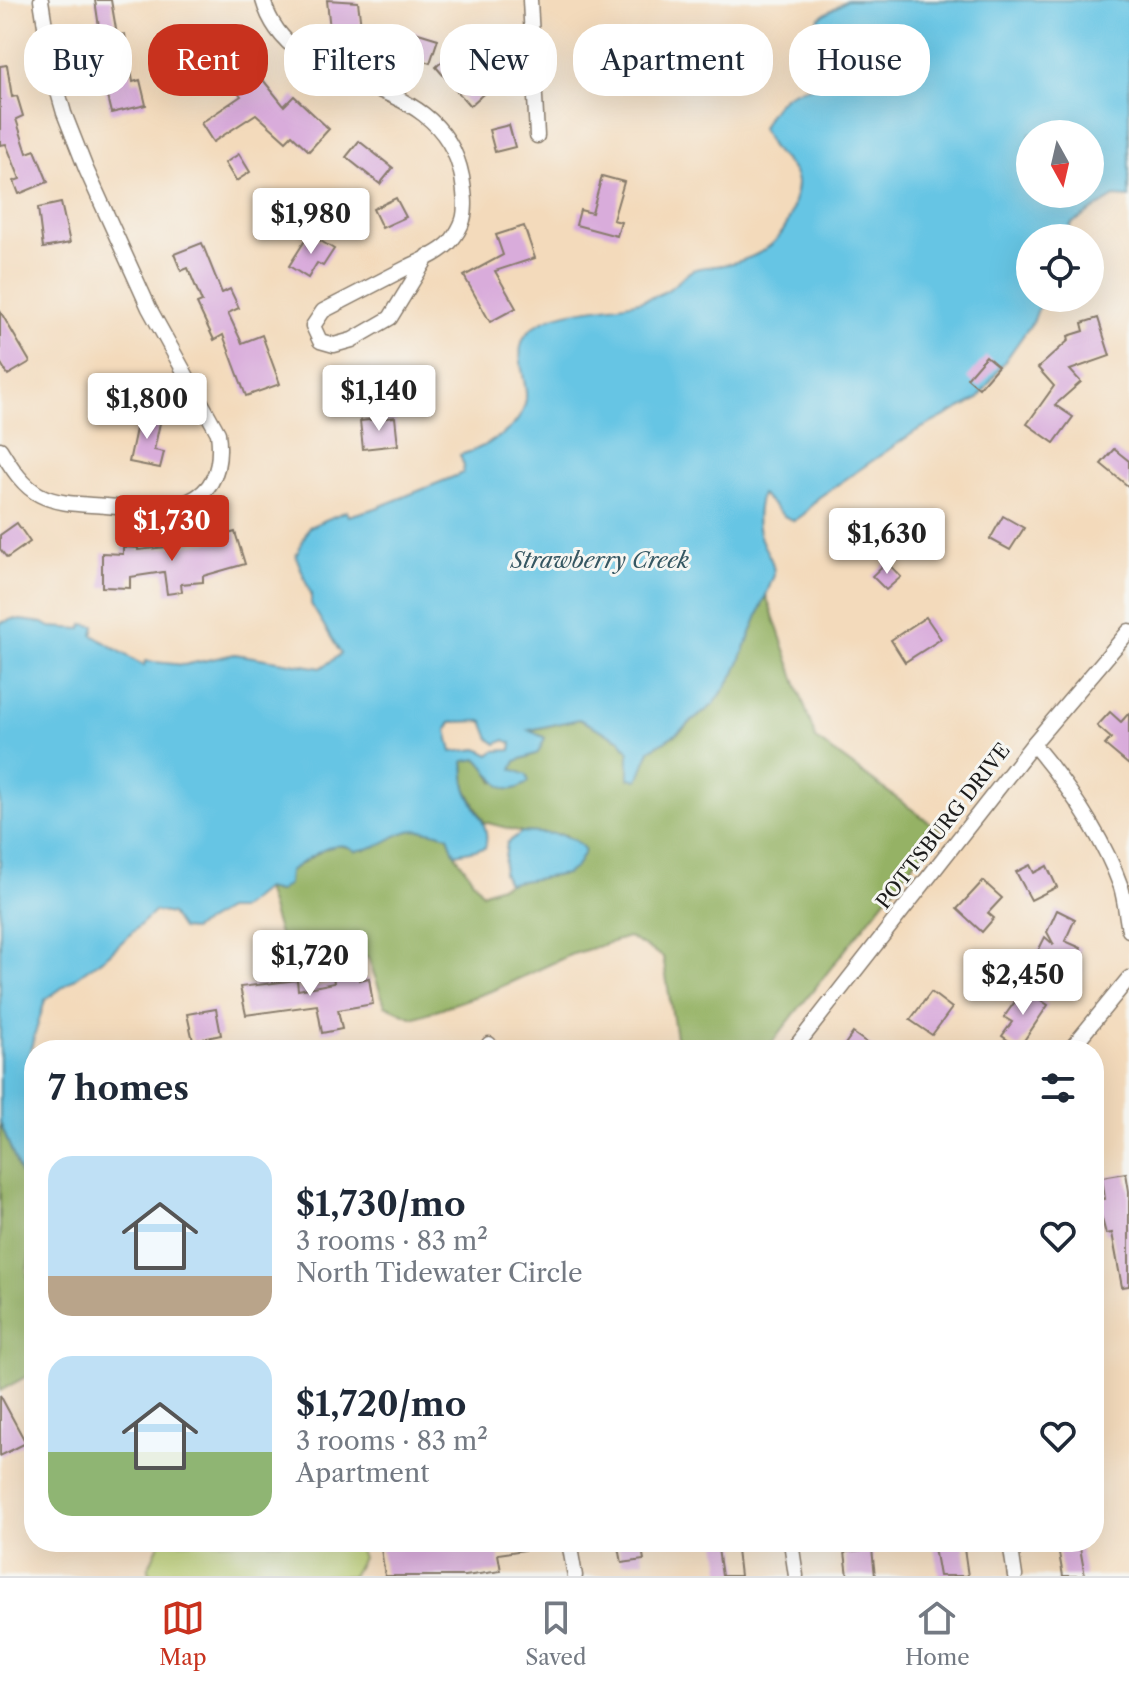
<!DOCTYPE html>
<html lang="en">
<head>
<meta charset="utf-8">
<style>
	:root { --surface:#fff; --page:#f6f6f7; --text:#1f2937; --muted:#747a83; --line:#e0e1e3; --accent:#c8321e }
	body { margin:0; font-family:"Libre Caslon Text",serif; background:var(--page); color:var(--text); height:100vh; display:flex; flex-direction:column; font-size:30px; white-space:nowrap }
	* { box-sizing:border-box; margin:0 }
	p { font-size:26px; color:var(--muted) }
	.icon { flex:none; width:44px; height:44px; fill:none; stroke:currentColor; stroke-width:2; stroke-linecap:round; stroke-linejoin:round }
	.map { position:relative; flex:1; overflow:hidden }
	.panel { position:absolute; left:24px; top:1040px; width:1080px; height:512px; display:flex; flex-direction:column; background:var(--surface); border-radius:32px; box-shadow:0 8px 32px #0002 }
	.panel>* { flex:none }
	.banner { position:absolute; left:24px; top:24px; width:1082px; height:72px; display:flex; gap:16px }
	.needle { width:52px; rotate:172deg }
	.fabs { position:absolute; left:1016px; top:120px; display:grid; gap:16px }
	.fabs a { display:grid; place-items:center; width:88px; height:88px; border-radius:50%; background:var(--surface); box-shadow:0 8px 32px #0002; font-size:40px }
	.price { position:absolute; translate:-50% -68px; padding:0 18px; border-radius:8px; background:#fff; color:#222; font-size:26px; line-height:52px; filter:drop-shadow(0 2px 4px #0008) }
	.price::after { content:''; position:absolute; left:50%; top:48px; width:24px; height:18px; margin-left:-12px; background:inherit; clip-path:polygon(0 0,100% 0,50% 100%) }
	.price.current { background:var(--accent); color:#fff }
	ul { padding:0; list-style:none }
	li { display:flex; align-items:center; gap:24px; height:200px; padding:0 24px }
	li span { display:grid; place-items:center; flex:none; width:224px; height:160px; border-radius:24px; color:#555 }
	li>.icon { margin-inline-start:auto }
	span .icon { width:96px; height:96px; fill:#fffc; stroke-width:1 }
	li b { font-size:34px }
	h2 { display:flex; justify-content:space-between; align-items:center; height:96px; padding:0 24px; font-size:34px }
	.chip { padding:0 28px; border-radius:32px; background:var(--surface); box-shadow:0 8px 32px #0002; font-size:28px; line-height:72px }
	.chip.current { background:var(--accent); color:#fff }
	.menu { display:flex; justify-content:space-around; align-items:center; height:112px; border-top:2px solid var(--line); background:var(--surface); font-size:22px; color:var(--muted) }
	.menu a { display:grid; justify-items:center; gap:4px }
	.menu .current { color:var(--accent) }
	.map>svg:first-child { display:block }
</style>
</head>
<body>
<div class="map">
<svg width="1129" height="1576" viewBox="0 0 1129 1576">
	<rect width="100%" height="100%" fill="#f6f6f2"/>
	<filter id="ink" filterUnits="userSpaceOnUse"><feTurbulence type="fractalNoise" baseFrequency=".0125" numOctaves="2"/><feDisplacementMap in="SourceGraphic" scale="16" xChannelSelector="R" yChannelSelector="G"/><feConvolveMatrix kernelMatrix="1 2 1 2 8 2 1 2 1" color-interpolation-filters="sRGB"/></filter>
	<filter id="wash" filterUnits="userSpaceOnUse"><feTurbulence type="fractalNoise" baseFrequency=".006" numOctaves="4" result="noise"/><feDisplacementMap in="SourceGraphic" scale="32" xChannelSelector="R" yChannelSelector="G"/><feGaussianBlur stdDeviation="1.8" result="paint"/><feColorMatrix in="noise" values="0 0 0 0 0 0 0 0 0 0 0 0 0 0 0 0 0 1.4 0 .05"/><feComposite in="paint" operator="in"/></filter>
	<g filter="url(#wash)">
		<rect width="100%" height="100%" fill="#f3dabb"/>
		<!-- green -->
		<path fill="#bccf73" stroke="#6c7648" stroke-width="2" d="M160 1542H356L362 1558 352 1576H150L148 1569Z"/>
		<!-- forest -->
		<g fill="#95b265" stroke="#586740" stroke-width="2">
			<path d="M766 595 816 739 940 830 766 1050H678L663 957 628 937 570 955 494 990 413 1018 385 1005 368 957 302 965 279 934 265 889 278 892 289 871 323 850 337 845 365 850 407 829 429 830 448 836 455 854 482 893 508 883 566 874V835L522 832 484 822 466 788 464 760 478 759 487 768 494 783 511 769 516 761 538 753 544 737 527 731 579 719 621 740 629 752V778L650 750 678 733 714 704 735 673Z"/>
			<path d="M0 1122 34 1208V1234L27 1270 34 1322V1372L0 1391Z"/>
		</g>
		<!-- water -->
		<g fill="#66c5e4" stroke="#417080" stroke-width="2" fill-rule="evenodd">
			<path d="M847 0H1129V198L1114 197 1071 224 1065 238H1030V298H1042L1034 320 978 399 916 431 818 498 804 514 794 521 784 516 761 494C757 508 755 524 761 539 766 553 774 559 774 575L735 673 714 704 677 733 650 750 638 780 629 778V752L621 740 579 719 529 730 545 738 538 753 516 761 512 769 527 775 529 782C499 803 495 775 478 759L464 761C465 769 464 779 466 787 472 809 492 824 485 848L455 854 448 836C394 818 398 847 355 851 336 834 307 860 289 871L288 884 278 892 265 889 239 910H226L192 930 181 929 171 914 155 911 109 954 45 1000 27 1061 34 1081V1208L0 1122V623L13 619 43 623 50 627 82 629 83 624 95 626 93 635 144 666 145 661 184 665 235 654 321 668 341 654 311 604V595L296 556 309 527 346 511 348 516 376 508 463 473 464 466 460 455C487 447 528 426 526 393 524 369 510 343 535 326 567 303 627 312 664 292 675 287 682 275 693 270 701 266 714 267 723 265 761 258 787 241 794 202 795 196 797 189 797 183 796 169 782 159 773 149 768 143 765 135 762 128 788 71 818 96 861 76L859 58 829 63 815 53 809 35 820 17ZM1030 134H1090V194H1030ZM483 721 490 739 497 744 505 740 512 743 511 750 494 751 490 755 478 749 452 752 447 730 451 722Z"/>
			<path d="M522 832C546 834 569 830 585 850L576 867 566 874 508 883 503 873 507 843Z"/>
		</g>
		<g id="blocks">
			<!-- building -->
			<g fill="#d9acdb">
				<path d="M95 0H111L117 35 125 34 133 82 140 80 146 105 111 113 101 72 98 73 90 28 99 27Z"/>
				<path d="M327 0 358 2 361 26 330 30Z"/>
				<path d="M178 28 190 57 175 63 163 34Z"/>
				<path d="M402 28 438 39 430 63 395 52Z"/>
				<path d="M458 47 493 85 470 106 436 67Z"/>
				<path d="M247 60 284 106 294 96 329 129 309 151 292 135 286 141 256 114 213 142 201 123 241 96 225 76Z"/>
				<path d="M7 65 12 97 17 96 23 116 16 119 27 153 35 150 48 182 19 194 14 181 20 179 6 144 0 145V66Z"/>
				<path d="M509 125 515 147 495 152 489 130Z"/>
				<path d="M359 141 393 168 380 184 346 157Z"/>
				<path d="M239 154 250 172 236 181 225 163Z"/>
				<path d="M602 176 624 182 613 220 621 222 617 236 576 225 580 210 592 213Z"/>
				<path d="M396 198 406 217 382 228 373 209Z"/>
				<path d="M61 203 70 243 43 248 38 208Z"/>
				<path d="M524 226 535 258 495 271 516 308 490 322 464 276 503 255 496 235Z"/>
				<path d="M309 234 334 249 323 266 317 263 308 278 289 266Z"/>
				<path d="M202 243 222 293 230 289 239 308 228 313 242 343 262 335 280 384 246 396 223 335 214 340 197 304 202 302 188 268 181 271 174 254Z"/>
				<path d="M0 311 30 362 8 375 0 362Z"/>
				<path d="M1098 318 1110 356 1070 370 1081 382 1055 405 1073 417 1054 443 1027 424 1054 386 1038 368 1069 340 1068 336 1084 331 1082 323Z"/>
				<path d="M986 356 998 366 979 388 967 378Z"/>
				<path d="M140 410 162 414 154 450 164 452 160 468 129 462Z"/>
				<path d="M395 417 398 445 363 449 360 421Z"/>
				<path d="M1114 449 1129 461V487L1101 464Z"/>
				<path d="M1003 516 1024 528 1010 550 990 539Z"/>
				<path d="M17 523 30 542 7 558 0 549V535Z"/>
				<path d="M235 532 245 564 203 576V582L181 584 182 592 167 594 164 572 130 577V588L102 587V553L123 554V547L138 548V550L216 542 215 538Z"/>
				<path d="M887 562 901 577 886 590 872 576Z"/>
				<path d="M926 617 941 639 905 662 891 640Z"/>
				<path d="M1110 712 1121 722 1129 713V765L1105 745 1111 738 1097 726Z"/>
				<path d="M1030 865 1034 873 1047 866 1057 887 1031 900 1016 872Z"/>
				<path d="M983 881 1002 898 988 913 994 918 982 932 957 909Z"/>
				<path d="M1057 910 1075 919 1065 941 1081 948 1074 963 1083 970 1081 973 1072 968 1069 974 1065 966 1037 953 1045 937 1054 945 1047 932Z"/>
				<path d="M357 972 359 980 369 978 373 1004 338 1010 342 1029 322 1033 317 1005 246 1015 240 987 297 980 298 990 334 983 333 976Z"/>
				<path d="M1024 989 1048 1005 1019 1048 1002 1036 1012 1022 1004 1017Z"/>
				<path d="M931 992 952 1008 932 1035 910 1020Z"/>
				<path d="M216 1009 221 1035 193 1041 187 1014Z"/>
				<path d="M853 1033 877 1050H841Z"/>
				<path d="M1126 1173 1129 1191V1286L1122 1287 1112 1233 1106 1234 1097 1200 1105 1199 1102 1177Z"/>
				<path d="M0 1395 26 1443 0 1456Z"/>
				<path d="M380 1542H525V1550L498 1554 501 1571 465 1576H385Z"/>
				<path d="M618 1542H641L644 1560 622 1563Z"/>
				<path d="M717 1542H736L740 1576H722Z"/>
				<path d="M933 1542H963L968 1576H939Z"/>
				<path d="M1057 1542H1079L1085 1576H1063Z"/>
				<path d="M872 1549 875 1576H848L845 1552Z"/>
			</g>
		</g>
	</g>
	<g filter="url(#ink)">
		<use href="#blocks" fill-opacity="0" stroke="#887b6c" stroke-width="2"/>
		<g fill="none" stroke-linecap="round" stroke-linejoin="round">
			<!-- street casing -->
			<g stroke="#887b6c" stroke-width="17">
				<g id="street">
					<path d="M263 0C291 101 440 64 462 177 464 190 467 207 463 220 461 226 455 236 451 241 442 252 423 260 410 266 381 281 352 296 323 311L313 326 320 341 334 345 352 340 390 318 428 256"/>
					<path d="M530 0 537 136"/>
					<path d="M0 449C10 465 22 486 40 495 59 505 85 504 106 506 166 512 228 512 218 433L149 308 86 169 64 113 52 71 41 0"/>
					<path d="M1033 744C1069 787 1102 834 1121 887 1125 900 1126 916 1129 930"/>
					<path d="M489 1050V1044"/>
					<path d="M793 1050 1033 744 1129 631"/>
					<path d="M1070 1050 1129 978"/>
					<path d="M569 1542 575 1576"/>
					<path d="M791 1542 796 1576"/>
					<path d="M1010 1542 1015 1576"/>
				</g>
			</g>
			<!-- street -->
			<use href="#street" stroke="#fff" stroke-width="14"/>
		</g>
	</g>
	<g text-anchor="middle" stroke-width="6" stroke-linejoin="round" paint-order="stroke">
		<!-- street labels -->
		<g font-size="20" fill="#1c1c1c" stroke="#f6f6f2">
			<text transform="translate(943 826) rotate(-52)" y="7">POTTSBURG DRIVE</text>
		</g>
		<!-- water labels -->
		<g font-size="22" font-style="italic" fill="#365762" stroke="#f6f6f2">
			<text x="600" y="568">Strawberry Creek</text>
		</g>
	</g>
</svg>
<div class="fabs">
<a><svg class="needle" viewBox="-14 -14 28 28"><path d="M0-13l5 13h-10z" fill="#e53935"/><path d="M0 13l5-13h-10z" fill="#747a83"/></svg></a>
<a><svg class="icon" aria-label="locate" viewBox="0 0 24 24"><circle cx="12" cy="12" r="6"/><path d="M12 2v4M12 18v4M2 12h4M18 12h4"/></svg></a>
</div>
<b class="price" style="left:311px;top:256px">$1,980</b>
<b class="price" style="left:379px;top:433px">$1,140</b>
<b class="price" style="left:147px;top:441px">$1,800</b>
<b class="price current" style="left:172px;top:563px">$1,730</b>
<b class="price" style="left:887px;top:576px">$1,630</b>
<b class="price" style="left:310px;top:998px">$1,720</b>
<b class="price" style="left:1023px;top:1017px">$2,450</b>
<div class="banner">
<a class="chip">Buy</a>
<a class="chip current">Rent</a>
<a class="chip">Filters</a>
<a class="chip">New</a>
<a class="chip">Apartment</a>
<a class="chip">House</a>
</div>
<section class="panel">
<h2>7 homes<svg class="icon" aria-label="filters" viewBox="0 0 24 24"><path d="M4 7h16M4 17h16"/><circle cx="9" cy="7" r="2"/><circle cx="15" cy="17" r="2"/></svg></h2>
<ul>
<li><span style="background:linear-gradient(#bfe0f5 75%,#b9a48a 0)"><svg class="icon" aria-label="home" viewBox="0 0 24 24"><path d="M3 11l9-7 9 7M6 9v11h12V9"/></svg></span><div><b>$1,730/mo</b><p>3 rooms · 83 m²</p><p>North Tidewater Circle</p></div><svg class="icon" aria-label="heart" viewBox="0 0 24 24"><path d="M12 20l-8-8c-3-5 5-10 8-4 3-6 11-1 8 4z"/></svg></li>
<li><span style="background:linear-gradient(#bfe0f5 60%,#8fb573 0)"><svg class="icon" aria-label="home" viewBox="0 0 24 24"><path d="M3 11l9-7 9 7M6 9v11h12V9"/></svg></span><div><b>$1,720/mo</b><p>3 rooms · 83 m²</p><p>Apartment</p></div><svg class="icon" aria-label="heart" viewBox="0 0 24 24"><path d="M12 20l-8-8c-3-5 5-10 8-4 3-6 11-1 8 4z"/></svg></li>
</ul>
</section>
</div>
<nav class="menu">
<a class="current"><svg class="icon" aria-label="map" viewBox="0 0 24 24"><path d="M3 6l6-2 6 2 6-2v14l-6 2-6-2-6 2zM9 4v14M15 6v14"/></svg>Map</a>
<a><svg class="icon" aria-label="saved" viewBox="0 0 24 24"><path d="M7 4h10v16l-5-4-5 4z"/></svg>Saved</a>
<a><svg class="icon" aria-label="home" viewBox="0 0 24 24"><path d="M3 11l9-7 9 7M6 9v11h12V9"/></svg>Home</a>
</nav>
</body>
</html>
